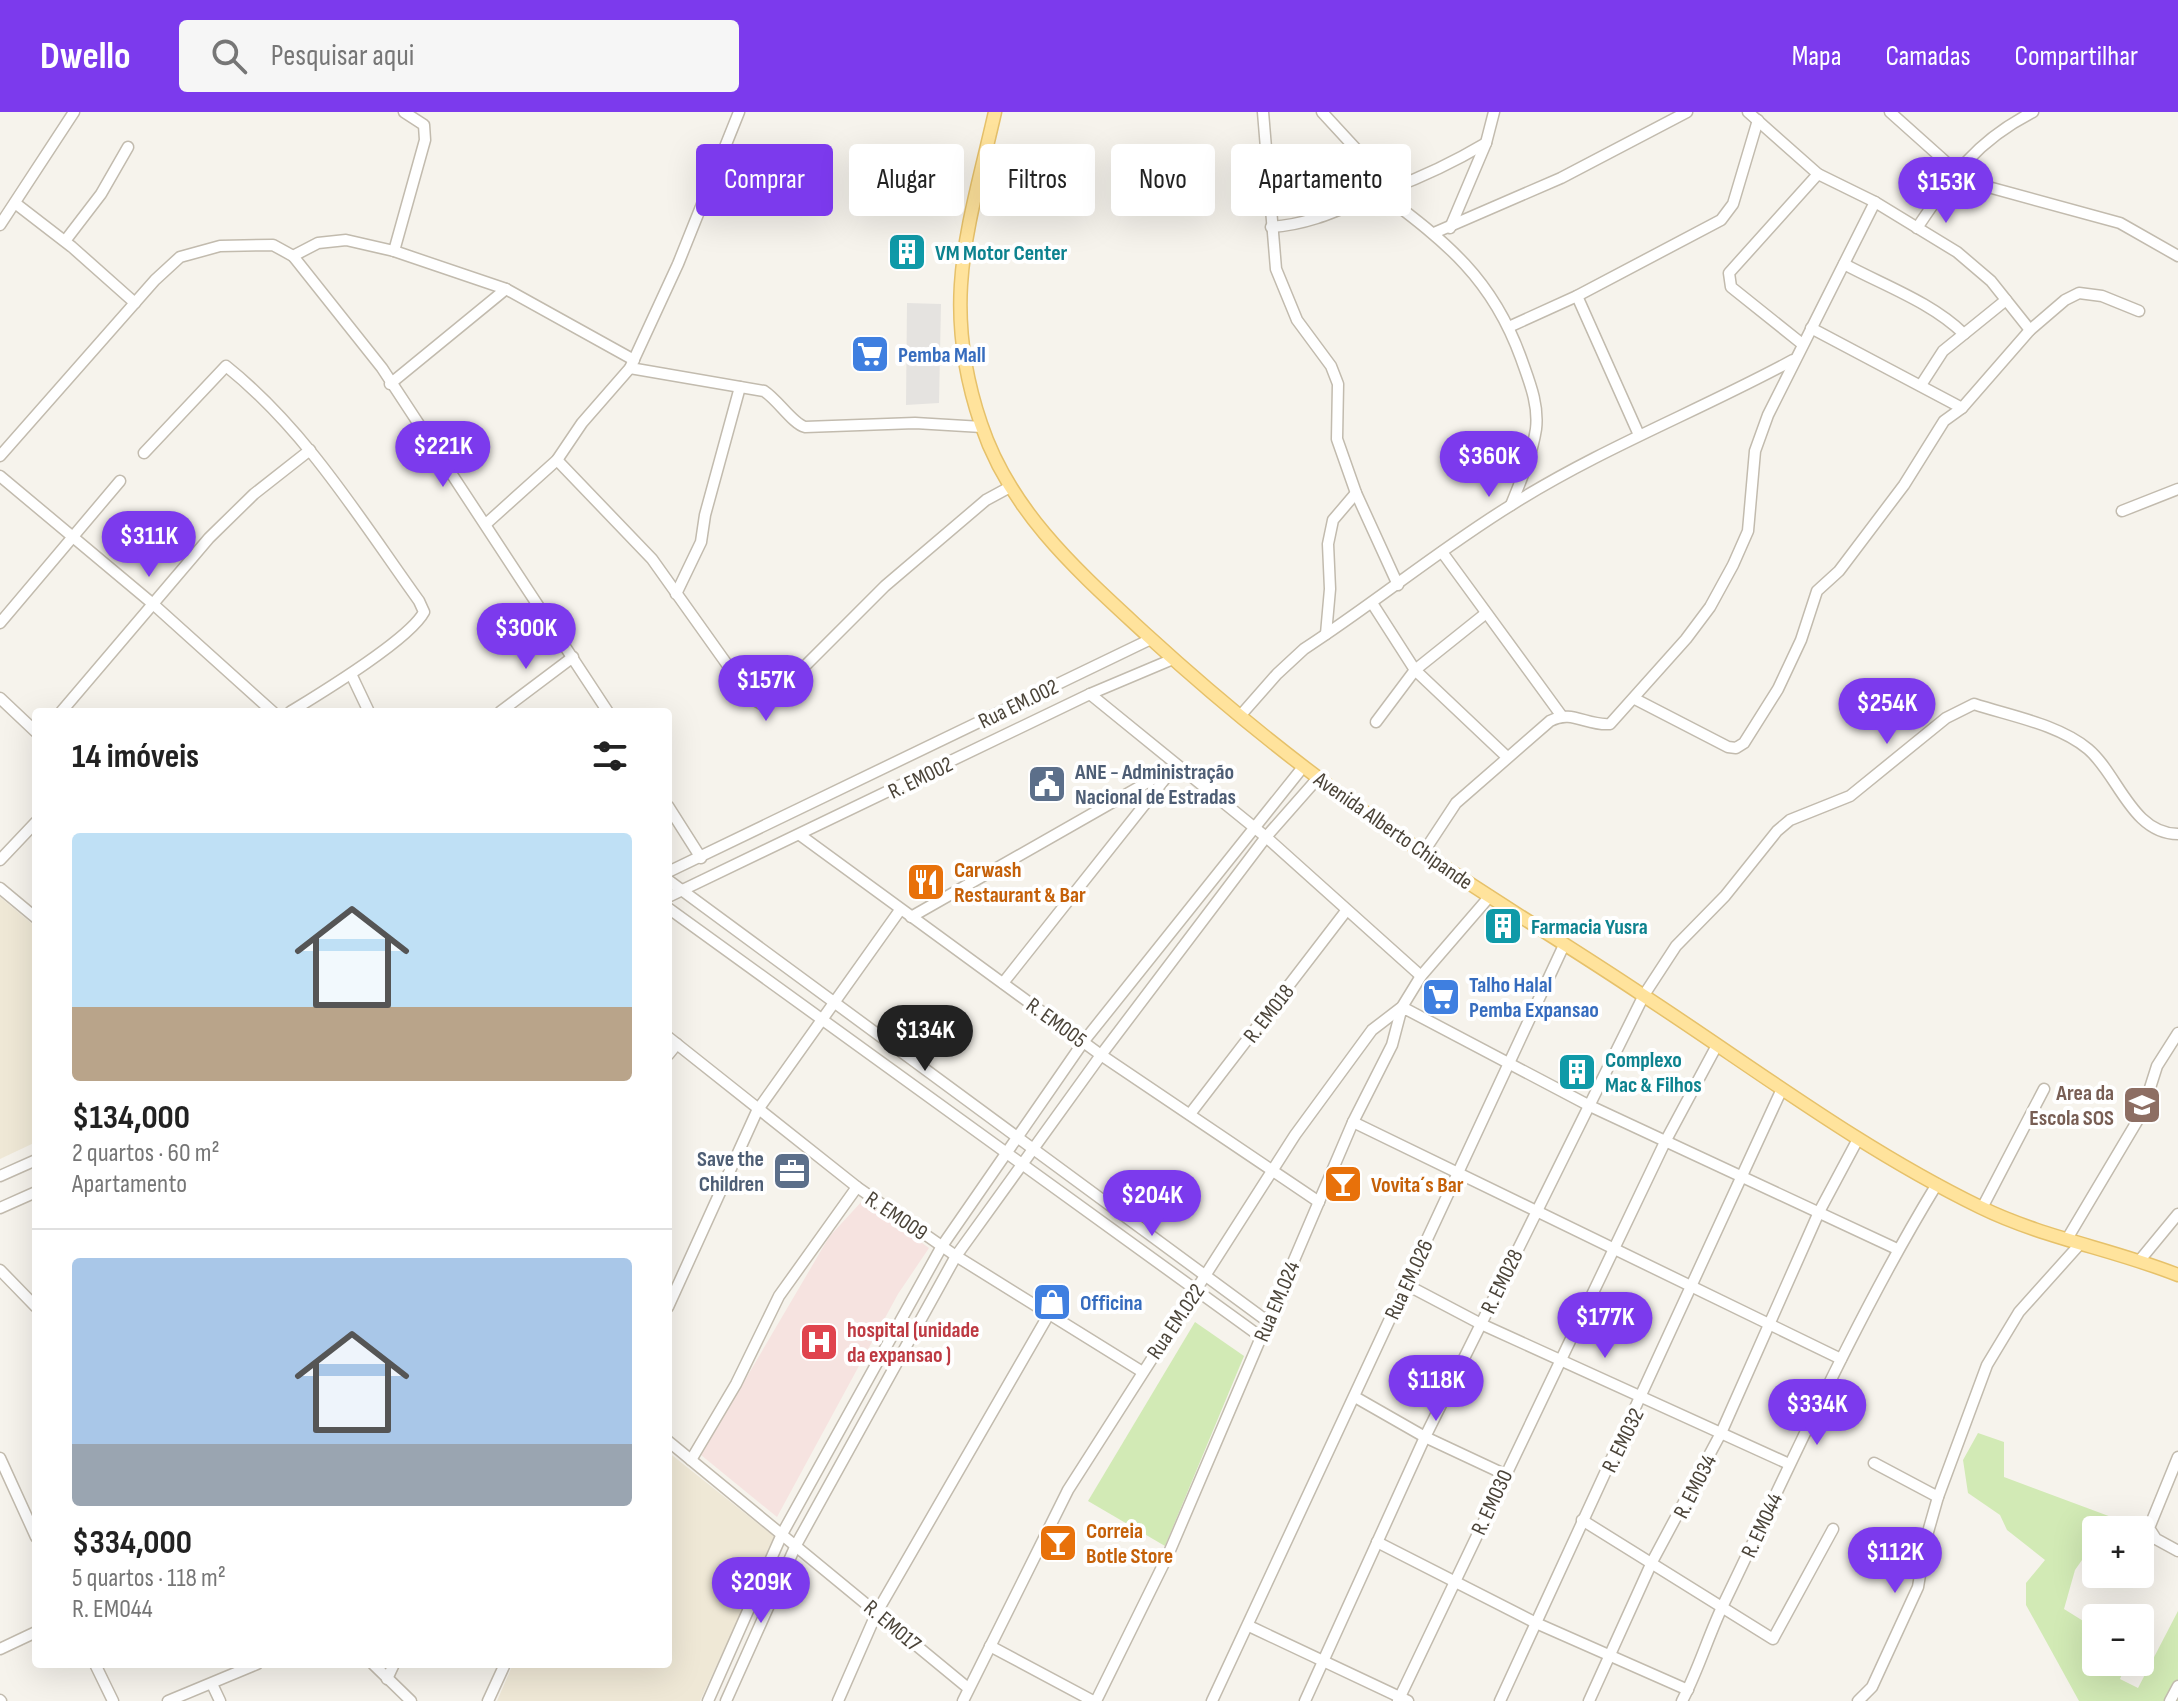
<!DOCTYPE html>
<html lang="pt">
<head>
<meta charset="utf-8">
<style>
	:root { --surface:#fff; --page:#f6f6f6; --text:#222; --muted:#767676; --line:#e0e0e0; --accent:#7c3aed }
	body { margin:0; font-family:"Sofia Sans Condensed",sans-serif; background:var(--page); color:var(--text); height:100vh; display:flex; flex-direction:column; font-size:30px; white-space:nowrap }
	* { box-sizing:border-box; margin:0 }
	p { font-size:26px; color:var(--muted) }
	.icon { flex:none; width:44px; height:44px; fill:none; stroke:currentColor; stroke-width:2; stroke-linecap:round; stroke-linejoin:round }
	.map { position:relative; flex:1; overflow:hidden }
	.sheet { position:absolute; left:32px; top:596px; width:640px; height:960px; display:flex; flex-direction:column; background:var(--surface); border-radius:8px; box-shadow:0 8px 32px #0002 }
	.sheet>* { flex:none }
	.hud { position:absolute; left:696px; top:32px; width:760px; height:72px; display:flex; gap:16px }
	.fabs { position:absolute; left:2082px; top:1404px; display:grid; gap:16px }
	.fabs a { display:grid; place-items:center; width:72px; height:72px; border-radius:8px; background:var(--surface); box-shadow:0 8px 32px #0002; font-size:40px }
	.price { position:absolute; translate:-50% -68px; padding:0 18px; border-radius:28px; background:var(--accent); color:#fff; font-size:26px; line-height:52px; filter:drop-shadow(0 2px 4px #0008) }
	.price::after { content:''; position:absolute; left:50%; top:48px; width:24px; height:18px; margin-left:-12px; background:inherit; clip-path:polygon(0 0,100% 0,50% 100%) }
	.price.on { background:#222; color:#fff }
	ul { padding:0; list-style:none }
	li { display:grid; align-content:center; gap:16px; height:424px; padding:0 40px }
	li+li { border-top:2px solid var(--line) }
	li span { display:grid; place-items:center; height:248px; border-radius:8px; color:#555 }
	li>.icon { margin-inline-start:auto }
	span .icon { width:144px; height:144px; fill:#fffc; stroke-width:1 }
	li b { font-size:34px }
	h2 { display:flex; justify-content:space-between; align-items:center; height:96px; padding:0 40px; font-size:34px }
	.tag { padding:0 28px; border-radius:8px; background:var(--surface); box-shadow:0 8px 32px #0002; font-size:28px; line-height:72px }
	.tag.on { background:var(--accent); color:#fff }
	header { display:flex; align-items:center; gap:48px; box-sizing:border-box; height:112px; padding:0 40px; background:var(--accent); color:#fff }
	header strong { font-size:38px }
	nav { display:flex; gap:44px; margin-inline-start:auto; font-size:28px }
	.search { width:560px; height:72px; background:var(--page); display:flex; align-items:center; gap:20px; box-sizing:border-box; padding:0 28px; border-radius:8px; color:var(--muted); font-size:30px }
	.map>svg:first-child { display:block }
</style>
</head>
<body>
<header>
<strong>Dwello</strong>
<div class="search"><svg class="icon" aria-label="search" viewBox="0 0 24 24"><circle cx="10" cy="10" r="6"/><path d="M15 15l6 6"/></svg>Pesquisar aqui</div>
<nav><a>Mapa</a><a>Camadas</a><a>Compartilhar</a></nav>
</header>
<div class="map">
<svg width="2178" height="1589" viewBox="0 0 2178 1589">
	<rect width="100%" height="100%" fill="#f6f3ec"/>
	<!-- education -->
	<g fill="#efe8d6">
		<path d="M0 785 36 815V1030L0 1047Z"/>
		<path d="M668 1340 776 1426 700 1589H497L513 1552H668Z"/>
	</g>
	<!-- medical -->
	<path fill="#f6e3e0" d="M863 1088 929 1136 898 1182 777 1405 701 1343 829 1125Z"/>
	<!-- green -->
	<g fill="#d2eab5">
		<path d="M1195 1210 1244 1244 1165 1434 1088 1389Z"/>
		<path d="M1978 1321 2004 1330V1365L2114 1406 2104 1418H2096V1428L2075 1458 2064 1497 2096 1517V1550H2127L2120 1567 2138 1576 2178 1499V1589H2079L2026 1493V1471L2045 1448 2007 1418 2000 1403 1968 1381 1963 1348Z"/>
	</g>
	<!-- parking -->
	<path fill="#e5e3e0" d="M907 191 941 192 939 291 906 293Z"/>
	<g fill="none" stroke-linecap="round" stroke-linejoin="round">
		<!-- minor casing -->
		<g stroke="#c2bbae" stroke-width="13">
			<g id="minor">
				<path d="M1263 0 1276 157 1297 208 1331 254 1338 272 1337 327 1356 381 1398 473"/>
				<path d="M1322 0 1392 76"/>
				<path d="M1748 0 1818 62 1875 90 1957 140 1991 169 2030 218"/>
				<path d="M1890 0 1956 59 1981 73 2120 111 2178 144"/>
				<path d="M1381 81C1447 131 1492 166 1521 246 1529 269 1539 292 1536 317 1532 343 1521 368 1511 393"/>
				<path d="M15 91 72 135 135 191"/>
				<path d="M0 113 74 0"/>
				<path d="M1271 115C1317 112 1349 92 1390 77 1425 64 1454 50 1486 31"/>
				<path d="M1450 116 1486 31 1494 0"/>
				<path d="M1917 116C1952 64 1976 29 2033 0"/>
				<path d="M1434 121 1561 66 1687 0"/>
				<path d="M65 129 101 82 128 35"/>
				<path d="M394 139 425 28 424 13 404 0"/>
				<path d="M293 144 382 256 608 600"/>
				<path d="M1844 152C1885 174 1931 190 1964 222"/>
				<path d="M1577 184 1639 323"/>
				<path d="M1511 214 1577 184 1721 108 1733 92 1758 8"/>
				<path d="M1811 216 1962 296"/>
				<path d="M1801 231 1731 175 1729 161 1818 62"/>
				<path d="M630 256 764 279C778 288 793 312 805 315L915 311 982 315"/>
				<path d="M390 272 506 177"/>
				<path d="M1921 273 1943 239 2006 188"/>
				<path d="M144 341 226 254C306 318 360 407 419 489L424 500C409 528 321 581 290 600"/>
				<path d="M0 344 155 168 180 145 220 134 273 133 293 144 318 131 346 128 394 139 506 177 634 248"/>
				<path d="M557 348 652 447 751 586 765 594 885 474 986 388 1010 375"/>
				<path d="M0 364 153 492 273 600"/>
				<path d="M2122 399 2178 377"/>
				<path d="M487 411 557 348 582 311 630 256 678 152 739 0"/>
				<path d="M1442 440 1561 603"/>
				<path d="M676 482 701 430 705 403 740 275"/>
				<path d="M1372 491 1415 558 1507 645"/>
				<path d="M0 511 120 369"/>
				<path d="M1326 522 1330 477 1328 432 1333 408 1356 381"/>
				<path d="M351 562 369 600"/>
				<path d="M1090 582 1266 725 1421 864"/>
				<path d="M0 586 36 620"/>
				<path d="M1635 587 1728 635 1736 636 1744 631 1778 577 1801 528 1817 479 1839 459 1904 373 1944 309 1962 296 2030 218 2065 188 2079 181 2102 184 2139 199"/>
				<path d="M61 600 209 426 254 382 310 338"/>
				<path d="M500 600 573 545"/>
				<path d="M1240 604 1277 562 1304 537C1375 491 1441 436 1513 392 1602 336 1701 298 1793 248"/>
				<path d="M1376 610 1415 558 1485 502"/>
				<path d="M668 694 701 746"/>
				<path d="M800 723 1101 943 1319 1090"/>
				<path d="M1423 741 1456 691 1550 609C1572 597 1586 614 1610 612L1686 527 1710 495 1733 453 1748 419 1755 339 1768 303 1875 90"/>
				<path d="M0 748 36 710"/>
				<path d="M668 760 1151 527"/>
				<path d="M668 768 1267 1209"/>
				<path d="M0 776 36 806"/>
				<path d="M668 785 1090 582 1173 547"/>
				<path d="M668 796 1261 1225"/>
				<path d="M911 805 1176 654"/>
				<path d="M1003 871 1172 658"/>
				<path d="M668 925 857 1075 956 1144 1141 1259"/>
				<path d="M668 943 677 932"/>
				<path d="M1190 1002 1346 799"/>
				<path d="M1353 1010 1841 1247"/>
				<path d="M0 1064 36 1048"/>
				<path d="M0 1096 36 1080"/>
				<path d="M1982 1096 2044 977"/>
				<path d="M2067 1127 2142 1001 2157 954 2178 921"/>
				<path d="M2140 1148 2178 1102"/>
				<path d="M0 1158 36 1195"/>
				<path d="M1405 1172 1481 1212 1789 1352"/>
				<path d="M668 1195 757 999 900 798"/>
				<path d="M1355 1285 1425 1325 1504 1362"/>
				<path d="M668 1329 968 1576"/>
				<path d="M2178 1345 2149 1416 2156 1427 2178 1439"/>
				<path d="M0 1346 36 1425"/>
				<path d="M691 1348 736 1272 779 1184 857 1075"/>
				<path d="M1874 1351 1938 1385 1987 1253 2019 1200 2080 1132"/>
				<path d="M1582 1408 1773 1527 1833 1417"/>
				<path d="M1377 1430 1536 1511 1688 1578"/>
				<path d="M1249 1514 1408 1589"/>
				<path d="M990 1534 1093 1589"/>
				<path d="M0 1537 36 1520"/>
				<path d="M95 1552 113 1589"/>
				<path d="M373 1552 411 1589"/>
				<path d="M387 1567 394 1552"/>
				<path d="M212 1572 220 1589"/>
				<path d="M0 1588 1 1589"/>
				<path d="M168 1589 257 1552"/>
				<path d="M488 1589 505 1552"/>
				<path d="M708 1589 782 1422 942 1134 1084 929 1303 655"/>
				<path d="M726 1589 796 1433 956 1144 1101 943 1266 725 1318 666"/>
				<path d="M838 1589 877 1500 1049 1202"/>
				<path d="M963 1589 1068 1378 1295 1023 1372 918 1402 895 1421 864 1490 784"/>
				<path d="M1096 1589 1168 1443 1353 1010 1392 933 1402 895 1590 994 1897 1137"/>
				<path d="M1212 1589 1564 833"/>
				<path d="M1305 1589 1425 1325 1644 883 1676 834 1725 784 1777 719 1790 708 1850 684 1946 606 1974 592C2010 604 2058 612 2088 637 2118 662 2132 722 2178 722"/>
				<path d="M1398 1589 1665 1030 1716 935"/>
				<path d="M1500 1589 1781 979"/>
				<path d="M1589 1589 1652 1450 1721 1321 1819 1100 1858 1027"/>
				<path d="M1682 1589C1699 1557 1709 1521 1725 1489 1793 1348 1856 1205 1937 1072"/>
				<path d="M1858 1589 1872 1575 1918 1475 1926 1427 1938 1385"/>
				<path d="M2170 1589 2178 1574"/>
			</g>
		</g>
		<!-- major casing -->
		<g stroke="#e6c16a" stroke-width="15">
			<path id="major" d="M995 0C968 118 940 191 981 312 1011 402 1081 462 1148 524 1231 600 1319 670 1412 733 1487 785 1565 831 1641 882 1753 955 1859 1036 1980 1095 2043 1126 2113 1137 2178 1163"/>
		</g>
		<!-- minor -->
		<use href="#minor" stroke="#fff" stroke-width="10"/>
		<!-- major -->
		<use href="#major" stroke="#ffe39c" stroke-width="12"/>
	</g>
	<!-- icons -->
	<defs>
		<g id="building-square" transform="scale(2)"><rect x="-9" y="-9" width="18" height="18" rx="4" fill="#0f9aa8" stroke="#fff"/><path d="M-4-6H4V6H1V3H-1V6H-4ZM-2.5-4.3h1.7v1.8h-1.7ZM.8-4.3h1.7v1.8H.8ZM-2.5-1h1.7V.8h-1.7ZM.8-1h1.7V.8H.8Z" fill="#fff"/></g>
		<g id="supermarket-square" transform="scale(2)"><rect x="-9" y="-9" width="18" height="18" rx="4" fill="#3f7fe0" stroke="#fff"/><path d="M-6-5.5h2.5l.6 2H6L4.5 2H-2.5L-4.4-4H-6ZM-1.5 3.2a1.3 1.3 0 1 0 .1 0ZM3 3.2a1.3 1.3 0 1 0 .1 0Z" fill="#fff"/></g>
		<g id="civic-square" transform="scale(2)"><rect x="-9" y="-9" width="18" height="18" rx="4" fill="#5c6f8a" stroke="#fff"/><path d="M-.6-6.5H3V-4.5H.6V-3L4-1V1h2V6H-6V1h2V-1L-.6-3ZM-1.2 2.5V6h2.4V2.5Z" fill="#fff"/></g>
		<g id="restaurant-square" transform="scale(2)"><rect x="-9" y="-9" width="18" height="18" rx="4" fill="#e8710a" stroke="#fff"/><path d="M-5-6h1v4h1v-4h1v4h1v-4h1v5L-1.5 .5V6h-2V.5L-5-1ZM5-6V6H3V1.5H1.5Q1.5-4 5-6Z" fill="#fff"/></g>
		<g id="school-square" transform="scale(2)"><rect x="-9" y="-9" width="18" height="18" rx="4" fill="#8d6e63" stroke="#fff"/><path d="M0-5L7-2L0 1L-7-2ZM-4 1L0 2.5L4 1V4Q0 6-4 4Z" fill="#fff"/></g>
		<g id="office-square" transform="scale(2)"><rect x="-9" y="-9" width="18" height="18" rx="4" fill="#5c6f8a" stroke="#fff"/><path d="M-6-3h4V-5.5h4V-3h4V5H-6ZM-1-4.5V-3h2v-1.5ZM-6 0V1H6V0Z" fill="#fff"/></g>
		<g id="bar-square" transform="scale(2)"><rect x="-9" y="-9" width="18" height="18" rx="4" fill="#e8710a" stroke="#fff"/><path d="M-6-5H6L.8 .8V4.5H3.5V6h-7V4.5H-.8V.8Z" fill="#fff"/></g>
		<g id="shop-square" transform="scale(2)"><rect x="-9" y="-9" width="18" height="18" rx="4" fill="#3f7fe0" stroke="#fff"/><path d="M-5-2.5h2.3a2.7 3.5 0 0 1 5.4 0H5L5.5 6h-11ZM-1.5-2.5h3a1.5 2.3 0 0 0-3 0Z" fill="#fff"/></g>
		<g id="hospital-square" transform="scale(2)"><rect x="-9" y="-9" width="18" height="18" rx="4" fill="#e0444e" stroke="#fff"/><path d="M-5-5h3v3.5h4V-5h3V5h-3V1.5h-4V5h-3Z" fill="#fff"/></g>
	</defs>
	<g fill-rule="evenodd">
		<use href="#building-square" x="907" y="140"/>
		<use href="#supermarket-square" x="870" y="242"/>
		<use href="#civic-square" x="1047" y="672"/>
		<use href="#restaurant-square" x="926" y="770"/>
		<use href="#building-square" x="1503" y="814"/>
		<use href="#supermarket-square" x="1441" y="885"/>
		<use href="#building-square" x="1577" y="960"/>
		<use href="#school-square" x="2142" y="993"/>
		<use href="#office-square" x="792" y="1059"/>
		<use href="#bar-square" x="1343" y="1072"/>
		<use href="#shop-square" x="1052" y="1190"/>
		<use href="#hospital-square" x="819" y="1230"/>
		<use href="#bar-square" x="1058" y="1431"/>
	</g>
	<g text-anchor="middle" stroke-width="8" stroke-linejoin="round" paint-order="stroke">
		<!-- culture labels -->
		<g font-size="22" font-weight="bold" fill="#0d838f" stroke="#fff" text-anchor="start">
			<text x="935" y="148">VM Motor Center</text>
			<text x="1531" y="822">Farmacia Yusra</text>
			<text x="1605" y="955">Complexo<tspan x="1605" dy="25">Mac &amp; Filhos</tspan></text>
		</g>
		<!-- shop labels -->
		<g font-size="22" font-weight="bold" fill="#366cbe" stroke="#fff" text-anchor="start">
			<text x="898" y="250">Pemba Mall</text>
			<text x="1469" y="880">Talho Halal<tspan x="1469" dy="25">Pemba Expansao</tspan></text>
			<text x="1080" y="1198">Officina</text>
		</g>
		<!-- street labels -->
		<g font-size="22" fill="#4b4439" stroke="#fff">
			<text transform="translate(1018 591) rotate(-26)" y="8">Rua EM.002</text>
			<text transform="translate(920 665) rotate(-26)" y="8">R. EM002</text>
			<text transform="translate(1394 718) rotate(35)" y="8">Avenida Alberto Chipande</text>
			<text transform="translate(1268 901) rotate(-52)" y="8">R. EM018</text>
			<text transform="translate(1057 910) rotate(36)" y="8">R. EM005</text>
			<text transform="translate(897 1103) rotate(34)" y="8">R. EM009</text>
			<text transform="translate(1408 1167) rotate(-65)" y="8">Rua EM.026</text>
			<text transform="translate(1501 1169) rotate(-64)" y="8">R. EM028</text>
			<text transform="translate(1276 1189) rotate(-67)" y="8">Rua EM.024</text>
			<text transform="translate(1175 1209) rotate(-56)" y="8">Rua EM.022</text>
			<text transform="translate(1622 1328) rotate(-64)" y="8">R. EM032</text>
			<text transform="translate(1694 1374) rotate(-63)" y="8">R. EM034</text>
			<text transform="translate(1491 1390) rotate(-65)" y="8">R. EM030</text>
			<text transform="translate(1761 1413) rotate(-65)" y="8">R. EM044</text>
			<text transform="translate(893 1513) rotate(40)" y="8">R. EM017</text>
		</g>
		<!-- service labels -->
		<g font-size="22" font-weight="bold" fill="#4e5e75" stroke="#fff" text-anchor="start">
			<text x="1075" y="667">ANE - Administração<tspan x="1075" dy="25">Nacional de Estradas</tspan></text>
			<text x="764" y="1054" text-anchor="end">Save the<tspan x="764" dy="25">Children</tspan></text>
		</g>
		<!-- food labels -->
		<g font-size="22" font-weight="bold" fill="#c56008" stroke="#fff" text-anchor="start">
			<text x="954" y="765">Carwash<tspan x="954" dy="25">Restaurant &amp; Bar</tspan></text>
			<text x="1371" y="1080">Vovita´s Bar</text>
			<text x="1086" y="1426">Correia<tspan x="1086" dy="25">Botle Store</tspan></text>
		</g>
		<!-- education labels -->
		<g font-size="22" font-weight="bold" fill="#785e54" stroke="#fff" text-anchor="end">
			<text x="2114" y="988">Area da<tspan x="2114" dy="25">Escola SOS</tspan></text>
		</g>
		<!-- health labels -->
		<g font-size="22" font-weight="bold" fill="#be3a42" stroke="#fff" text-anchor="start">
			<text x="847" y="1225">hospital (unidade<tspan x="847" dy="25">da expansao )</tspan></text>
		</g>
	</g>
</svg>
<div class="fabs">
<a>+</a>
<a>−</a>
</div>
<b class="price" style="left:1946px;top:113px">$153K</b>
<b class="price" style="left:443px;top:377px">$221K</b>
<b class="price" style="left:1489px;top:387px">$360K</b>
<b class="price" style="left:149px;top:467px">$311K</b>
<b class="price" style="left:526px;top:559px">$300K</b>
<b class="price" style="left:766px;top:611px">$157K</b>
<b class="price" style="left:1887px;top:634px">$254K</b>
<b class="price on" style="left:925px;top:961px">$134K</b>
<b class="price" style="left:1152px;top:1126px">$204K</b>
<b class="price" style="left:1605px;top:1248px">$177K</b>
<b class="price" style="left:1436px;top:1311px">$118K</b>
<b class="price" style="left:1817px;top:1335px">$334K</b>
<b class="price" style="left:1895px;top:1483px">$112K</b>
<b class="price" style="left:761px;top:1513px">$209K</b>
<div class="hud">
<a class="tag on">Comprar</a>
<a class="tag">Alugar</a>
<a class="tag">Filtros</a>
<a class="tag">Novo</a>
<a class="tag">Apartamento</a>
</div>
<section class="sheet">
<h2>14 imóveis<svg class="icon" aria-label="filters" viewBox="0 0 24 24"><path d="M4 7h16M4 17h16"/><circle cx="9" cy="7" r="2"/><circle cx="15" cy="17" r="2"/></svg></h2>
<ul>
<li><span style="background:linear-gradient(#bfe0f5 70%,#b9a48a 0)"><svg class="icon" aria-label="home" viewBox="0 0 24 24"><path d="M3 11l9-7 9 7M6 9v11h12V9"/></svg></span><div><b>$134,000</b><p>2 quartos · 60 m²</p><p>Apartamento</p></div></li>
<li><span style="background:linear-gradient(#a9c7e8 75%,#9aa5b1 0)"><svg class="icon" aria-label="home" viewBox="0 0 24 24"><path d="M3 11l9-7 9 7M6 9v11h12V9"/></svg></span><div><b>$334,000</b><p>5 quartos · 118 m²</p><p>R. EM044</p></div></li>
</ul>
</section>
</div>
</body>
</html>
